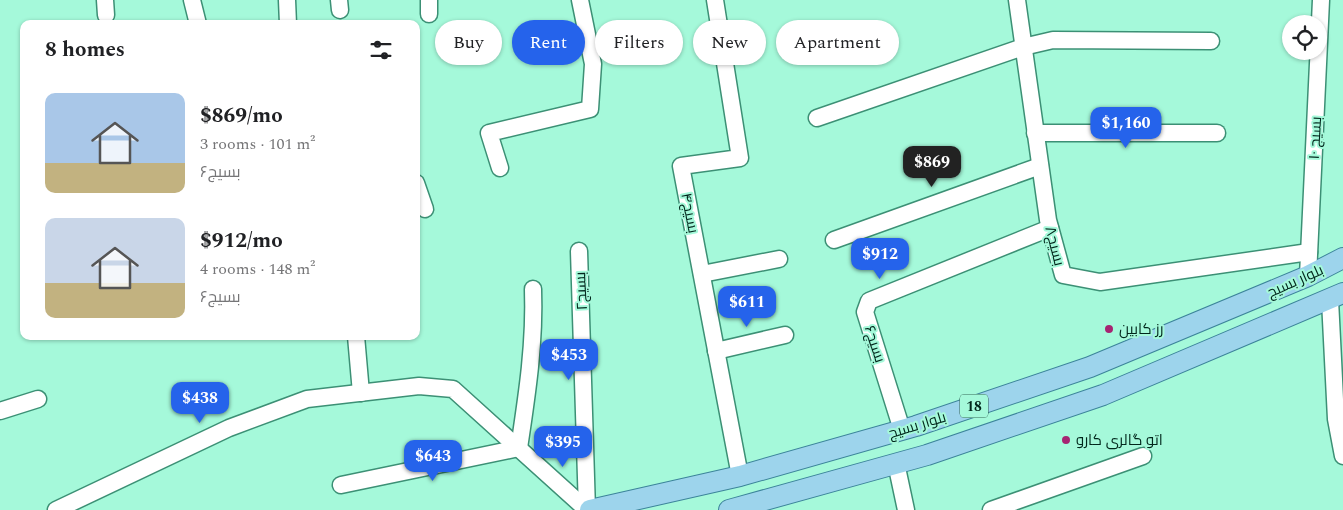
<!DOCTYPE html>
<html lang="en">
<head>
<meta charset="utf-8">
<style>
	:root { --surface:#fff; --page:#f6f6f6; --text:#202124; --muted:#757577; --accent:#2563eb }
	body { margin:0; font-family:Spectral,Cairo,serif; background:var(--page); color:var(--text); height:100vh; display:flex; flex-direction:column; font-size:19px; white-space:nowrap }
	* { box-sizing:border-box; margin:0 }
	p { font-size:16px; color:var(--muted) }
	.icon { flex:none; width:28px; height:28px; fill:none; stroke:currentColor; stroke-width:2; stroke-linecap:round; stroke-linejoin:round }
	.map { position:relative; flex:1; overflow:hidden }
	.panel { position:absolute; left:20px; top:20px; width:400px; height:320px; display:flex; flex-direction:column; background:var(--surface); border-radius:10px; box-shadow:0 1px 4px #0004 }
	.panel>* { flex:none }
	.guide { position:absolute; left:435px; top:20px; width:475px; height:45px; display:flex; gap:10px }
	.controls { position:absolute; left:1282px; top:15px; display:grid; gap:10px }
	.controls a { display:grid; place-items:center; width:45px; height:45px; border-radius:50%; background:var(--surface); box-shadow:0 1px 4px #0004; font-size:25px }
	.price { position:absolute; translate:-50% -42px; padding:0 11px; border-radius:10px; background:var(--accent); color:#fff; font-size:16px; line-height:32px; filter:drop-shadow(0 1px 2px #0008) }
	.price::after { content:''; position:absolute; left:50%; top:30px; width:15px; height:11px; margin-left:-8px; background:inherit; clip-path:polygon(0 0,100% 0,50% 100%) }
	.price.selected { background:#222; color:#fff }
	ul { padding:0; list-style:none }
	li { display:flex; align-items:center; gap:15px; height:125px; padding:0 25px }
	li span { display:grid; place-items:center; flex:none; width:140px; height:100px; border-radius:10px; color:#555 }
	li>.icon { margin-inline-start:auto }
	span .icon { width:60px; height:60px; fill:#fffc; stroke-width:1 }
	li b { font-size:21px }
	h2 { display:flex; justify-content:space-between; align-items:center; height:60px; padding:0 25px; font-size:21px }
	.tag { padding:0 18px; border-radius:22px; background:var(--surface); box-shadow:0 1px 4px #0004; font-size:18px; line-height:45px }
	.tag.selected { background:var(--accent); color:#fff }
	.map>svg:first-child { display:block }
</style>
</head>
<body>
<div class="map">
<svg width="1343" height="510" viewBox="0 0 1343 510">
	<rect width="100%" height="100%" fill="#a5f9da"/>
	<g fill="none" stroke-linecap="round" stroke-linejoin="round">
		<!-- minor casing -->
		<g stroke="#3c9075" stroke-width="19">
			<g id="minor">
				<path d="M105 0 106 15"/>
				<path d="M192 0 198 24"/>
				<path d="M287 0 288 24"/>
				<path d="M339 0 340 10"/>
				<path d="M429 0V14"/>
				<path d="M715 0 740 158 681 166 740 476"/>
				<path d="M1017 0 1048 220 1063 275 1100 282 1309 252"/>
				<path d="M817 118 1023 47 1053 40 1211 41"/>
				<path d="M1035 133H1217"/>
				<path d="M500 168 489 133 590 109 593 64 580 0"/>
				<path d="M416 183 425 209"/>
				<path d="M834 240 1040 166"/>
				<path d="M579 251 587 510"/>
				<path d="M702 274 779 259"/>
				<path d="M1308 276 1321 0"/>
				<path d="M1330 300 1336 419 1343 456"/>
				<path d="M356 336 361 393"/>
				<path d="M716 351 785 335"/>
				<path d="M0 411 38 399"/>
				<path d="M902 430 865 312 869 301 1050 228"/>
				<path d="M519 448C527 395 535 343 533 289"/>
				<path d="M896 463 906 510"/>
				<path d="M341 485 519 448"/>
				<path d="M56 510 229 428 307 399 419 386 453 389 587 510"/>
				<path d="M991 510 1143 456"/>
			</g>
		</g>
		<!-- major casing -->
		<g stroke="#3c849a" stroke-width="22">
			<g id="major">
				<path d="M590 510 740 476 916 426 1090 367 1308 276 1343 258"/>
				<path d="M729 510 927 455 1103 395 1343 293"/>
			</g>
		</g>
		<!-- minor -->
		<use href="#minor" stroke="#fff" stroke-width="16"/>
		<!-- major -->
		<use href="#major" stroke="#9dd4ec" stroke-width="20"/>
	</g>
	<!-- markers -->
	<g fill="#a62472" stroke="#a5f9da" stroke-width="2">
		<circle cx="1109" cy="329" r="5"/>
		<circle cx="1066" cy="440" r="5"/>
	</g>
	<g text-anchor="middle" stroke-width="4" stroke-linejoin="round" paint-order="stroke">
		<!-- shield labels -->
		<rect fill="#a5f9da" stroke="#326554" stroke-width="1" x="960" y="394.5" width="28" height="23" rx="4"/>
		<g font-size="14" font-weight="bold" fill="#01261b">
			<text x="974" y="411">18</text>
		</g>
		<!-- street labels -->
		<g font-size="15" fill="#01261b" stroke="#a5f9da">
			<text transform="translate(1315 138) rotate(-87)" y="5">بسیج ۱۰</text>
			<text transform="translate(690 213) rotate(79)" y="5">بسیج۴</text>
			<text transform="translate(1055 246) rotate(76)" y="5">بسیج۸</text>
			<text transform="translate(1295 281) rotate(-24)" y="5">بلوار بسیج</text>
			<text transform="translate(581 291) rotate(-93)" y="5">بسیج۲</text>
			<text transform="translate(875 344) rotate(72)" y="5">بسیج۶</text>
			<text transform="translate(917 425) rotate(-17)" y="5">بلوار بسیج</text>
		</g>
		<!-- poi labels -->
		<g font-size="15" fill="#01261b" stroke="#a5f9da" text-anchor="start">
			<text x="1119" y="334">رز کابین</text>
			<text x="1076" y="445">اتو گالری کارو</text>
		</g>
	</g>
</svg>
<div class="controls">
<a><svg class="icon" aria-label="locate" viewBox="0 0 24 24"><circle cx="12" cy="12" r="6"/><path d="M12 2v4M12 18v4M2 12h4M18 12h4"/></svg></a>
</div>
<b class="price" style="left:1126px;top:149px">$1,160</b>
<b class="price selected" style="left:932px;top:188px">$869</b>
<b class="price" style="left:880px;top:280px">$912</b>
<b class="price" style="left:747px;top:328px">$611</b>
<b class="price" style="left:569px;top:381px">$453</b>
<b class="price" style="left:200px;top:424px">$438</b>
<b class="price" style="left:563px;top:468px">$395</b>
<b class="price" style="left:433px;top:482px">$643</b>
<div class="guide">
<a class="tag">Buy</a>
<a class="tag selected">Rent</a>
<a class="tag">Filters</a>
<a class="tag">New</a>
<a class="tag">Apartment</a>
</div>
<section class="panel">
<h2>8 homes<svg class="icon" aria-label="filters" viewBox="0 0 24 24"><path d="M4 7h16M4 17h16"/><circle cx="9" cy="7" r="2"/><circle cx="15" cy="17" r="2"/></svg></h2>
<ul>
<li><span style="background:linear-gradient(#a9c7e8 70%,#c2b280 0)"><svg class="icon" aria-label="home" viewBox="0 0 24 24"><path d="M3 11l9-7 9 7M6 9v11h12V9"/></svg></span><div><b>$869/mo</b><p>3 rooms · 101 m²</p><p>بسیج۶</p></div></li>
<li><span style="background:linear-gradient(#c9d6e8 65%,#c2b280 0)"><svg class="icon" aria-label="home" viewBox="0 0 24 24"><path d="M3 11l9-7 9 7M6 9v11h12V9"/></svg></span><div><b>$912/mo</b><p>4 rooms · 148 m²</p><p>بسیج۶</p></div></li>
</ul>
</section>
</div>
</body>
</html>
